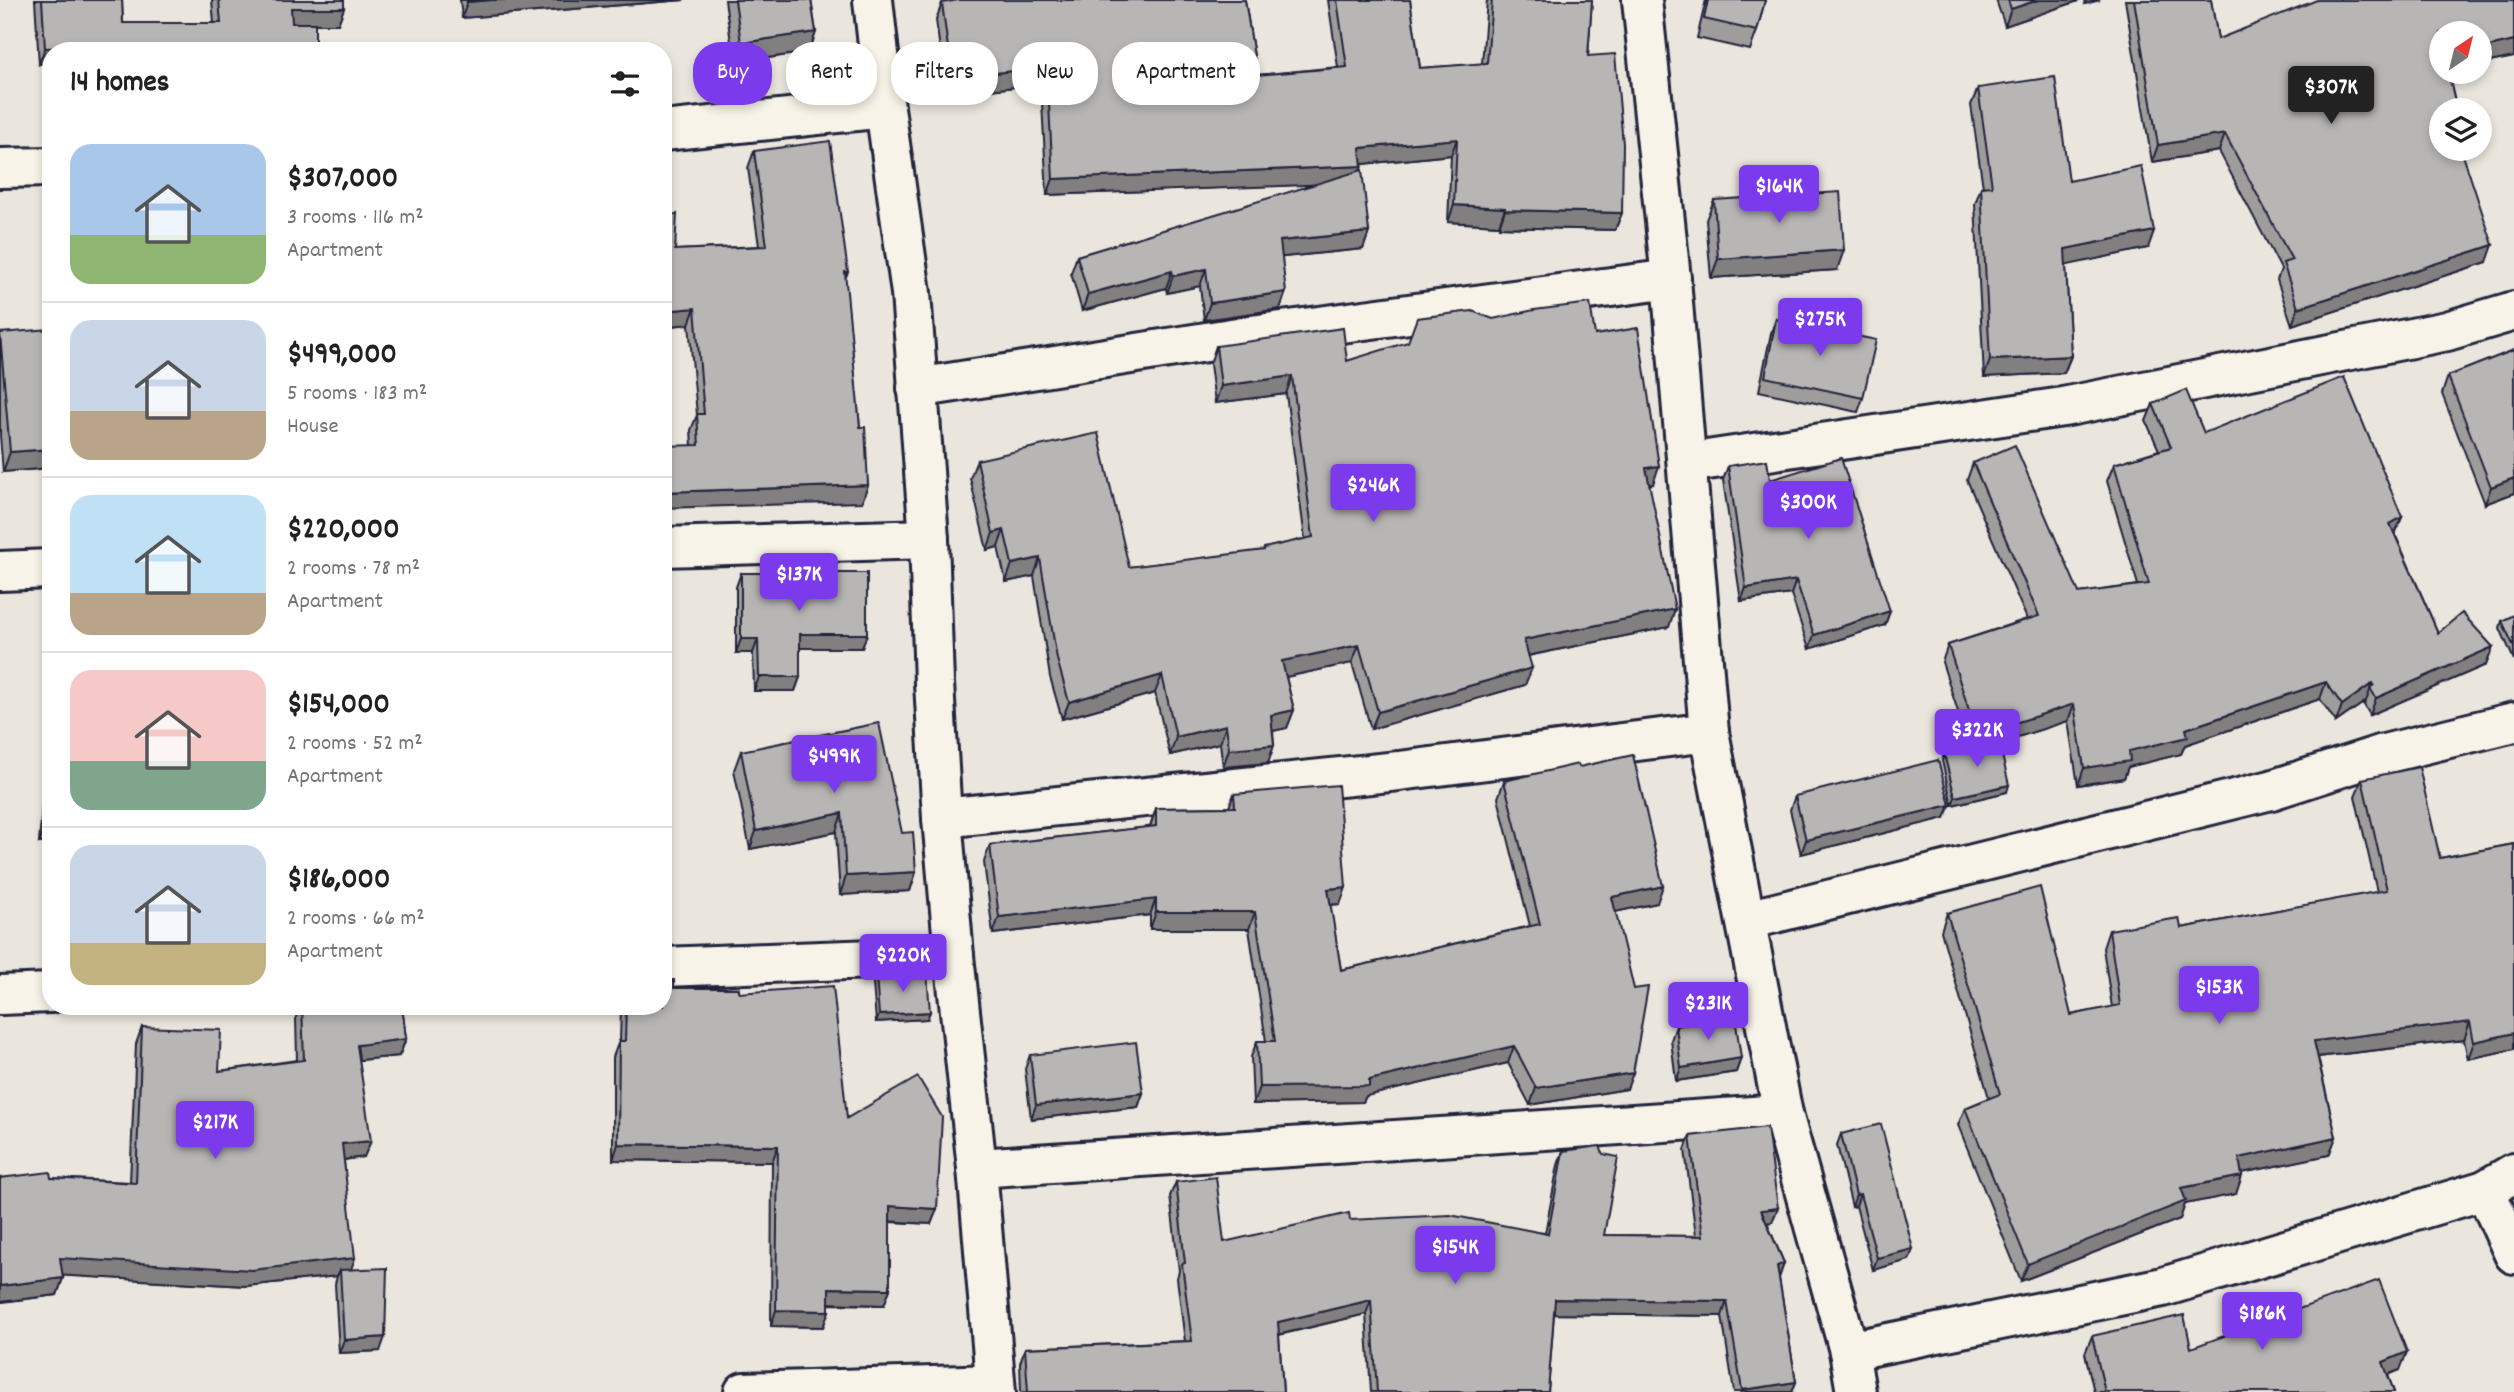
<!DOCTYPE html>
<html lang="en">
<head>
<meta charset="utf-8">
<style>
	:root { --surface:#fff; --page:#f2f2f2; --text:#202124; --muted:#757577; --line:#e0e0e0; --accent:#7c3aed }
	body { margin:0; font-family:Dekko,sans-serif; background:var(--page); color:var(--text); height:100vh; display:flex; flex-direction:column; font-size:26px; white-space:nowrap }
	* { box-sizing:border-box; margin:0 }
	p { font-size:23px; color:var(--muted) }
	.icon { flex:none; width:38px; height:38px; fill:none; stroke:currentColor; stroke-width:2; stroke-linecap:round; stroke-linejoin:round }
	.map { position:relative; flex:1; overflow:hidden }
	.panel { position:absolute; left:42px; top:42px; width:630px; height:973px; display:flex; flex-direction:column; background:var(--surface); border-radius:28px; box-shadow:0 4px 10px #0003 }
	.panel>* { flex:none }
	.banner { position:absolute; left:693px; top:42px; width:665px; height:63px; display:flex; gap:14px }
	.needle { width:46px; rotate:35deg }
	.fabs { position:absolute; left:2429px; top:21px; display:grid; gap:14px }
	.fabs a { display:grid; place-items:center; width:63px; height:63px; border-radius:50%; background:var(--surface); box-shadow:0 4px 10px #0003; font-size:35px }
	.price { position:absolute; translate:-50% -60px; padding:0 16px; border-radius:7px; background:var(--accent); color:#fff; font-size:23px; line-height:46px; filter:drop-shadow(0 2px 4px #0008) }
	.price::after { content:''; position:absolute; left:50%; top:42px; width:21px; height:16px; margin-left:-10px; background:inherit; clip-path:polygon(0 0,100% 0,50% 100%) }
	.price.selected { background:#222; color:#fff }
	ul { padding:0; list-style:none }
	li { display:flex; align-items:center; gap:21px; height:175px; padding:0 28px }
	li+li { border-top:2px solid var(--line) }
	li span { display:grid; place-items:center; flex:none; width:196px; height:140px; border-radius:21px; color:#555 }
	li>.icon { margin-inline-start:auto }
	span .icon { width:84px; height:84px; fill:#fffc; stroke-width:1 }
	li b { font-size:30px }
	h2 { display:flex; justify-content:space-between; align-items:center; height:84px; padding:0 28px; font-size:30px }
	.pill { padding:0 24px; border-radius:28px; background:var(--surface); box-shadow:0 4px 10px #0003; font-size:24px; line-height:63px }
	.pill.selected { background:var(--accent); color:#fff }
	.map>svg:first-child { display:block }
</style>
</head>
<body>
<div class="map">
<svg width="2514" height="1392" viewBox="0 0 2514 1392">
	<rect width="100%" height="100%" fill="#eae6de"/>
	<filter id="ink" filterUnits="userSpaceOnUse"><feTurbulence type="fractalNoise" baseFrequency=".0143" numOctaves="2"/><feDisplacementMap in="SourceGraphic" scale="14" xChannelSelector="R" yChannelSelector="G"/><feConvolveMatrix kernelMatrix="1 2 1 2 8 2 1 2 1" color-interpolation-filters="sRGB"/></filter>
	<g filter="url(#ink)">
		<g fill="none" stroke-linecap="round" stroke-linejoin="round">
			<!-- street casing -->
			<g stroke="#22223b" stroke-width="44">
				<g id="street">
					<path d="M873 0 885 108 911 293 929 539 934 683 942 818 954 956 977 1168 996 1392"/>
					<path d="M1642 0 1671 279 1709 732 1783 1114 1849 1351 1856 1392"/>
					<path d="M663 131 885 108"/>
					<path d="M0 168 51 167"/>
					<path d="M917 388 1244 336 1671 279"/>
					<path d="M1687 463 2063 407 2447 331 2514 311"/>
					<path d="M663 547 929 539"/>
					<path d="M0 571 51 569"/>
					<path d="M942 818 1399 771 1709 732"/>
					<path d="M1747 920 2271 790 2380 755 2514 722"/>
					<path d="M663 967 954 956"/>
					<path d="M0 995 51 993"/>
					<path d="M977 1168 1783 1114"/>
					<path d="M2485 1190 2514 1254"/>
					<path d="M1849 1351 2163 1287 2485 1190 2514 1173"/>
					<path d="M744 1392 995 1384"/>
				</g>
			</g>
			<!-- street -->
			<use href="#street" stroke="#f7f3e8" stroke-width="38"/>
		</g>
		<!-- wall -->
		<g fill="#9e9d9c" stroke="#22223b" stroke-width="2">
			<path d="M35 0H122L123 23H214L212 0H344V8L338 24H315V51H51L39 64Z"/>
			<path d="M460 0H684L462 18Z"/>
			<path d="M725 0H811L816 32 809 52 734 63Z"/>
			<path d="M955 0H1245L1257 75 1338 67 1328 0H1410L1420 68 1482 64 1487 0H1592L1588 56 1622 213 1615 230 1499 227V225L1448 222 1451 155 1362 164 1360 171 1369 232 1363 249 1282 257 1280 309 1204 320 1200 286 1167 293 1166 288 1082 311 1071 273 1077 256 1317 184 1047 195 1041 84 946 95 936 20 942 3 955 1Z"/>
			<path d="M1706 0H1765L1757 31 1750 50 1697 38Z"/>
			<path d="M1996 0H2081L2005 26Z"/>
			<path d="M2125 0H2211L2218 39 2514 0V57L2480 64V33H2441V110L2487 262 2292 325 2277 280 2281 269 2219 151 2152 162Z"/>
			<path d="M1978 88 2069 181 2148 248 2066 265 2071 356 2064 373 1984 377 1975 204 1981 187H1983L1971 105Z"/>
			<path d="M754 151 848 272 845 279 860 427 868 485 862 502 692 446 691 430 697 415 689 324 663 327V216L675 250 759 246 748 168Z"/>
			<path d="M1714 200 1837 270 1711 278 1706 220Z"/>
			<path d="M1493 319 1595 335 1653 484H1649L1669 627 1528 656 1525 685 1371 729 1352 663 1286 677 1294 710 1287 728 1273 731 1274 745 1268 763 1223 767 1220 743 1170 755 1155 693 1062 719 1050 677 1034 576 1006 582 998 547 987 550 970 478 977 460 1129 567 1263 551 1264 548 1305 539 1286 394 1215 403 1210 364 1216 346 1347 361Z"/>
			<path d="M1776 319 1863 398 1858 412 1759 391 1771 333Z"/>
			<path d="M0 333 51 468 3 472 0 436Z"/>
			<path d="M2514 350V493L2485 504 2442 394 2448 376Z"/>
			<path d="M2153 404 2204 433 2402 517 2395 534 2438 633 2493 647 2486 665 2370 715 2364 705 2366 701 2336 722 2320 699 2185 745 2181 754 2128 767 2124 778 2078 785 2068 721 1999 743 2007 792 1952 805 1942 761 1944 754 1970 749 1942 662 1948 645 2027 619 1967 480 1973 463 2079 593 2138 585 2107 481 2114 464 2159 450 2146 421Z"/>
			<path d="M1728 466 1770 480 1890 611 1885 625 1809 649 1791 594 1741 601 1723 480Z"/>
			<path d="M741 573 867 634 862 648H800V677L795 691H754L753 653H736V587Z"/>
			<path d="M2514 615V660L2500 628 2502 621Z"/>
			<path d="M51 690V875H50L48 842 39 843Z"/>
			<path d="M741 751 902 833 916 872 910 891 840 895 836 832 750 849 734 770Z"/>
			<path d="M1579 767 1657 903 1615 912 1627 1089 1530 1105 1508 1063 1366 1096 1363 1102 1253 1104 1251 1057 1257 1041H1266L1249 929H1150V915L993 934 984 862 990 845 1150 827 1156 808 1229 807 1234 794 1346 887 1340 904 1330 905 1341 970 1530 926 1498 798 1504 781Z"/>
			<path d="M2362 779 2440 858 2514 844V1049L2468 1059 2464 1040 2318 1057 2336 1137 2329 1155 2242 1173 2236 1194 2185 1204 2180 1219 2021 1281 1958 1125 1965 1108 1989 1098 1941 931 1947 913 2071 1015 2112 1007 2103 948 2109 930 2181 928 2377 892 2355 796Z"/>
			<path d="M1795 796 1950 805 1945 818 1801 854 1790 810Z"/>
			<path d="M876 975 927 1019 876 1022 873 983Z"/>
			<path d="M674 988 739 993 847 1118 937 1209 931 1224 890 1222V1289L884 1305 829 1304V1311L823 1327 771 1326 772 1162 613 1160V1057L619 1041H620L621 1006H663Z"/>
			<path d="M300 1006H402L406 1039 399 1056 359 1060 364 1157 344 1160 351 1270 380 1351 339 1353 335 1284 337 1276 246 1286 63 1275V1278L57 1295 0 1302V1178H51L130 1182 136 1044 142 1027 219 1071 297 1060 296 1017Z"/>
			<path d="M1676 1026 1741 1058 1736 1072 1676 1081 1671 1040Z"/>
			<path d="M1030 1055 1143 1093 1138 1107 1031 1119 1025 1069Z"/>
			<path d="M1841 1134 1913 1249 1909 1260 1873 1270 1856 1206 1852 1207 1837 1145Z"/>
			<path d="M1690 1136 1772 1222 1767 1223 1784 1263 1779 1278 1796 1382 1792 1392H1734L1722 1316 1554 1314 1548 1392H1371L1366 1314 1279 1335 1283 1392H1021L1020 1363 1025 1348 1185 1341 1177 1278 1179 1271 1170 1196 1176 1182 1224 1242 1350 1220 1545 1233 1558 1165 1563 1151 1604 1235 1696 1236 1685 1150Z"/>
			<path d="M2092 1336 2191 1348 2400 1370 2388 1375 2394 1392H2094L2085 1353Z"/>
		</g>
		<!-- shaded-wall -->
		<g fill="#817f7f" stroke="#22223b" stroke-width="2">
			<path d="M491 0H684L462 18 467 2Z"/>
			<path d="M2038 0H2081L2005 26 2011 9Z"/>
			<path d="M2086 0H2100L2085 4Z"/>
			<path d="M291 8H344L338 24H285Z"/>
			<path d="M816 32 809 52 734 63 741 43Z"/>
			<path d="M2514 41V57L2480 64V49Z"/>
			<path d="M88 46 86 51H51V64H39L45 48Z"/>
			<path d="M1047 67 1041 84 946 95 952 78Z"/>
			<path d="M2225 134 2219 151 2152 162 2158 145Z"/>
			<path d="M1457 139 1451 155 1354 165 1360 148Z"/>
			<path d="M1362 166 1356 183 1047 195 1053 179Z"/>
			<path d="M1454 205 1505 208 1499 225 1448 222Z"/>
			<path d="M1505 210 1622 213 1615 230 1499 227Z"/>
			<path d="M2154 231 2148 248 2059 267 2065 249Z"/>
			<path d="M1369 232 1363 249 1274 258 1280 241Z"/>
			<path d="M2493 245 2487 262 2292 325 2298 308Z"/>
			<path d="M1844 250 1837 270 1711 278 1718 259Z"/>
			<path d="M1206 269 1200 286 1167 293 1173 276Z"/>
			<path d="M1172 271 1166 288 1082 311 1088 294Z"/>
			<path d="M1286 292 1280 309 1204 320 1210 303Z"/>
			<path d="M695 308 689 324 663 327V311Z"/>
			<path d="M2071 356 2064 373 1984 377 1990 360Z"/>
			<path d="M1292 376 1286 394 1215 403 1221 386Z"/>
			<path d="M51 449V468L3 472 10 452Z"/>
			<path d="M1659 466 1653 484 1639 486 1646 468Z"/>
			<path d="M2514 478V493L2485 504 2491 487Z"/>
			<path d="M868 485 862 502 663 508V492Z"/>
			<path d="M2402 517 2395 534 2384 541 2390 524Z"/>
			<path d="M1004 530 998 547 987 550 993 533Z"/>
			<path d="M1040 558 1034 576 1006 582 1012 564Z"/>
			<path d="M1796 580 1791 594 1741 601 1746 588Z"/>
			<path d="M1675 609 1669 627 1517 658 1524 640Z"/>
			<path d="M1890 611 1885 625 1809 649 1814 635Z"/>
			<path d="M800 634H867L862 648H795Z"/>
			<path d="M741 639H758L753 653H736Z"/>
			<path d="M1359 645 1352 663 1276 679 1282 661Z"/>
			<path d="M2493 647 2486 665 2370 715 2376 698Z"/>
			<path d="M1532 668 1525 685 1371 729 1378 712Z"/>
			<path d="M1162 675 1155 693 1062 719 1069 702Z"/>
			<path d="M759 677H800L795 691H754Z"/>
			<path d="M2326 682 2320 699 2185 745 2181 754 2128 767 2124 778 2078 785 2084 768 2186 729Z"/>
			<path d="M2373 683 2366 701 2336 722 2342 705Z"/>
			<path d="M2074 704 2068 721 1971 752 1977 735Z"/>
			<path d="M1294 710 1287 728 1264 733 1271 715Z"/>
			<path d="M1226 725 1220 743 1170 755 1176 737Z"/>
			<path d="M1274 745 1268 763 1223 767 1229 749Z"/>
			<path d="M2009 785 2007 792 1952 805 1955 797Z"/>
			<path d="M1950 805 1945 818 1801 854 1806 840Z"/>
			<path d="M842 813 836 832 750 849 756 831Z"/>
			<path d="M51 823V835L48 842 39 843 46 824Z"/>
			<path d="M916 872 910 891 840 895 846 876Z"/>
			<path d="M1663 886 1657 903 1606 914 1612 897Z"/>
			<path d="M1346 887 1340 904 1322 905 1328 889Z"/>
			<path d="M1156 899 1150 915 993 934 999 917Z"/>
			<path d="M1156 912H1255L1249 929H1150Z"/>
			<path d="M930 1012 927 1019 876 1022 879 1015Z"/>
			<path d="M2470 1022 2464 1040 2308 1058 2314 1041Z"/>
			<path d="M2514 1033V1049L2468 1059 2474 1042Z"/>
			<path d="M406 1039 399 1056 351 1061 357 1045Z"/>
			<path d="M1514 1046 1508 1063 1366 1096 1363 1102 1253 1104 1259 1087 1369 1080Z"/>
			<path d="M1741 1058 1736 1072 1676 1081 1681 1068Z"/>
			<path d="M1633 1073 1627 1089 1530 1105 1536 1088Z"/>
			<path d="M1143 1093 1138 1107 1031 1119 1036 1105Z"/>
			<path d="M2336 1137 2329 1155 2232 1175 2239 1158Z"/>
			<path d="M371 1141 364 1157 336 1161 342 1144Z"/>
			<path d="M618 1144 778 1146 772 1162 613 1160Z"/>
			<path d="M2242 1176 2236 1194 2185 1204 2180 1219 2021 1281 2028 1264 2181 1188Z"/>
			<path d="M1860 1194 1856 1206 1852 1207 1856 1195Z"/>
			<path d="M890 1206 937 1209 931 1224 884 1221Z"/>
			<path d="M1778 1208 1772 1222 1756 1224 1761 1210Z"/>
			<path d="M1913 1249 1909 1260 1873 1270 1877 1258Z"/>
			<path d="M60 1258H355L349 1275 340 1270 337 1276 246 1286 54 1275Z"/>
			<path d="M1784 1263 1779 1278 1777 1266Z"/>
			<path d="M63 1278 57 1295 0 1302V1286Z"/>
			<path d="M829 1288 890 1289 884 1305 824 1303Z"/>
			<path d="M1555 1299 1727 1301 1722 1316 1549 1314Z"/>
			<path d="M1371 1300 1366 1314 1273 1336 1278 1322Z"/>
			<path d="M776 1310 829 1311 823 1327 771 1326Z"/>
			<path d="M385 1337 380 1351 339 1353 344 1340Z"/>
			<path d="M2407 1352 2400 1370 2376 1379 2383 1362Z"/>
			<path d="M1796 1382 1792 1392H1741L1742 1390Z"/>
		</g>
		<!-- building -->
		<g fill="#b8b6b5" stroke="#22223b" stroke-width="2">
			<path d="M42 0H122L123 23H221L219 0H344V8H291L292 23H315V51H88V46L45 48Z"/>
			<path d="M467 0H491L467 2Z"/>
			<path d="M735 0H811L816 32 741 43Z"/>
			<path d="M958 0H1245L1257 75 1347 67 1337 0H1410L1420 68 1487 63 1492 0H1592L1588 56 1615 54 1623 144 1622 213 1505 210V208L1454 205 1457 139 1360 148 1362 166 1053 179 1047 67 952 78 942 3Z"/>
			<path d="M1708 0H1765L1757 31 1704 19Z"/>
			<path d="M2008 0H2038L2011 9Z"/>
			<path d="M2134 0H2211L2218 39 2317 0H2514V41L2480 49V33H2441V72H2448L2457 110H2441V149H2461L2493 245 2298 308 2283 263 2292 260 2225 134 2158 145Z"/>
			<path d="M2055 77 2069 181 2141 166 2154 231 2065 249 2071 356 1990 360 1981 187 1992 186 1978 88Z"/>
			<path d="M830 141 848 272H845L860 427H865L868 485 663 492V446L699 445 697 414H704L695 308 663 311V216L677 214 675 250 767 246 754 151Z"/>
			<path d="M1362 170 1369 232 1280 241 1286 292 1210 303 1206 269 1173 276 1172 271 1088 294 1077 256Z"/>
			<path d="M1840 192 1844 250 1718 259 1714 200Z"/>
			<path d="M1590 303 1595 335 1638 328 1659 466 1646 468 1675 609 1524 640 1532 668 1378 712 1359 645 1282 661 1294 710 1271 715 1274 745 1229 749 1226 725 1176 737 1162 675 1069 702 1057 659 1040 558 1012 564 1004 530 993 533 977 460 1098 433 1129 567 1264 550V548L1313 537 1292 376 1221 386 1216 346 1343 328 1347 361 1408 342 1417 318 1472 311 1493 319 1534 310Z"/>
			<path d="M1776 319 1876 340 1863 398 1765 377Z"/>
			<path d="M51 329V449L10 452 0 333Z"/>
			<path d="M2514 350V478L2491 487 2448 376Z"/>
			<path d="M2344 377 2402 517 2390 524 2438 633 2462 613 2493 647 2376 698 2370 688 2374 685 2373 683 2342 705 2326 682 2186 729 2188 737 2129 751 2130 761 2084 768 2074 704 1977 735 1948 645 2039 616 1973 463 2015 445 2079 593 2149 584 2114 464 2171 447 2153 404 2186 390 2204 433Z"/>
			<path d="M1841 458 1890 611 1814 635 1796 580 1746 588 1728 466 1767 460 1770 480Z"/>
			<path d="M741 573H867V634H800V677H759L758 639H741Z"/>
			<path d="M2514 615V647L2502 621Z"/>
			<path d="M879 723 902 833 913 832 916 872 846 876 842 813 756 831 741 751Z"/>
			<path d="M1999 742 2009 785 1955 797 1944 754Z"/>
			<path d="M1633 755 1663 886 1612 897 1634 989 1648 987 1633 1073 1536 1088 1514 1046 1369 1080V1086L1259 1087 1257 1041H1275L1255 912H1156V899L999 917 990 845 1156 826V808L1235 807 1234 794 1338 785 1346 887 1328 889 1341 970 1540 924 1504 781 1578 764 1579 767Z"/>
			<path d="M51 758V823L46 824Z"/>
			<path d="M1938 760 1950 805 1806 840 1795 796Z"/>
			<path d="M2419 767 2440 858 2514 844V1033L2474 1042 2470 1022 2314 1041 2336 1137 2239 1158 2242 1176 2181 1188 2186 1201 2028 1264 1965 1108 2000 1094 1947 913 2040 887 2071 1015 2120 1005 2109 930 2179 918 2181 928 2387 890 2362 779Z"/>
			<path d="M927 973 930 1012 879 1015 876 975Z"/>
			<path d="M663 980H674V988H739V993L833 986 847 1118 918 1077 942 1117 937 1209 890 1206V1289L829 1288V1311L776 1310 778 1146 618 1144 619 1041H625L626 1006H663Z"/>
			<path d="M302 1006H402L406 1039 357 1045 371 1141 342 1144 355 1258 252 1270 60 1258 63 1278 0 1286V1178L50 1172 51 1178 136 1183 142 1027 221 1030 219 1071 304 1060Z"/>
			<path d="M1735 1017 1741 1058 1681 1068 1676 1026Z"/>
			<path d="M1136 1042 1143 1093 1036 1105 1030 1055Z"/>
			<path d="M1881 1124 1913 1249 1877 1258 1860 1194 1856 1195 1841 1134Z"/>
			<path d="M1767 1127 1778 1208 1761 1210 1784 1263 1777 1266 1796 1382 1742 1390 1727 1301 1555 1299 1548 1392H1377L1371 1300 1278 1322 1283 1392H1028L1025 1348 1192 1341 1182 1264 1185 1263 1176 1182 1216 1177 1224 1242 1349 1213 1350 1220 1450 1215 1548 1234 1563 1151 1600 1146 1603 1154 1618 1157 1604 1235 1703 1236 1690 1136Z"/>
			<path d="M387 1268 385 1337 344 1340 340 1270Z"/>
			<path d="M2379 1280 2407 1352 2383 1362 2394 1392H2105L2092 1336 2184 1315 2191 1348Z"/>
		</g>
	</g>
</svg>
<div class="fabs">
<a><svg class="needle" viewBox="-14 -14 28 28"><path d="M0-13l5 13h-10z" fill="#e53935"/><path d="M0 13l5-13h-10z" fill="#757577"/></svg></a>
<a><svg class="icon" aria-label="layers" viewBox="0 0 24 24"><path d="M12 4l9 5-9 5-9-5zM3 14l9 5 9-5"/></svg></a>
</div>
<b class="price selected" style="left:2331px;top:126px">$307K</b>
<b class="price" style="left:1779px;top:225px">$164K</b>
<b class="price" style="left:1820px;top:358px">$275K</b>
<b class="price" style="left:1373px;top:524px">$246K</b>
<b class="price" style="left:1808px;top:541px">$300K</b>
<b class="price" style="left:799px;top:613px">$137K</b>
<b class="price" style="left:1977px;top:769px">$322K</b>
<b class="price" style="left:834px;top:795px">$499K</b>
<b class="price" style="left:903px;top:994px">$220K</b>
<b class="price" style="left:2219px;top:1026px">$153K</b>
<b class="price" style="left:1708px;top:1042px">$231K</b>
<b class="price" style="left:215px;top:1161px">$217K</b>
<b class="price" style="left:1455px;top:1286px">$154K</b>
<b class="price" style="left:2262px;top:1352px">$186K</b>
<div class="banner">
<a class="pill selected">Buy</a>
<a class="pill">Rent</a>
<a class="pill">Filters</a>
<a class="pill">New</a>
<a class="pill">Apartment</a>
</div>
<section class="panel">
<h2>14 homes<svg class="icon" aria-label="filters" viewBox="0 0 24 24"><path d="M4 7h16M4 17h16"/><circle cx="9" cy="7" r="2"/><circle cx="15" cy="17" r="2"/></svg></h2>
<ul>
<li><span style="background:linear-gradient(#a9c7e8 65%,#8fb573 0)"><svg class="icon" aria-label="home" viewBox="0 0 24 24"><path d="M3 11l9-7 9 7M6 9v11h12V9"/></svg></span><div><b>$307,000</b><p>3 rooms · 116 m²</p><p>Apartment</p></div></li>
<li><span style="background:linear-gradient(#c9d6e8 65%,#b9a48a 0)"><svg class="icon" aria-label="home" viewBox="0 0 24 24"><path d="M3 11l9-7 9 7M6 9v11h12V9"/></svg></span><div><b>$499,000</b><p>5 rooms · 183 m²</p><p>House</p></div></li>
<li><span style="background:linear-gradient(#bfe0f5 70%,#b9a48a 0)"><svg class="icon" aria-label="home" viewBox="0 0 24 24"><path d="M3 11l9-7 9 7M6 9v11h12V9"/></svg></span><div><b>$220,000</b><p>2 rooms · 78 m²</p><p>Apartment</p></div></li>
<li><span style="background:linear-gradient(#f6c9c9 65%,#7fa58c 0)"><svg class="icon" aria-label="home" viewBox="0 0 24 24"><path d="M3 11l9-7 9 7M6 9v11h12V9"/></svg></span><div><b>$154,000</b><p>2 rooms · 52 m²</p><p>Apartment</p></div></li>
<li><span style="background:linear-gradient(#c9d6e8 70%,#c2b280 0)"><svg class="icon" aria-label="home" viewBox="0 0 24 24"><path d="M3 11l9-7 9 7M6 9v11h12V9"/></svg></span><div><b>$186,000</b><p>2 rooms · 66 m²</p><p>Apartment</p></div></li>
</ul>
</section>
</div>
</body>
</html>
